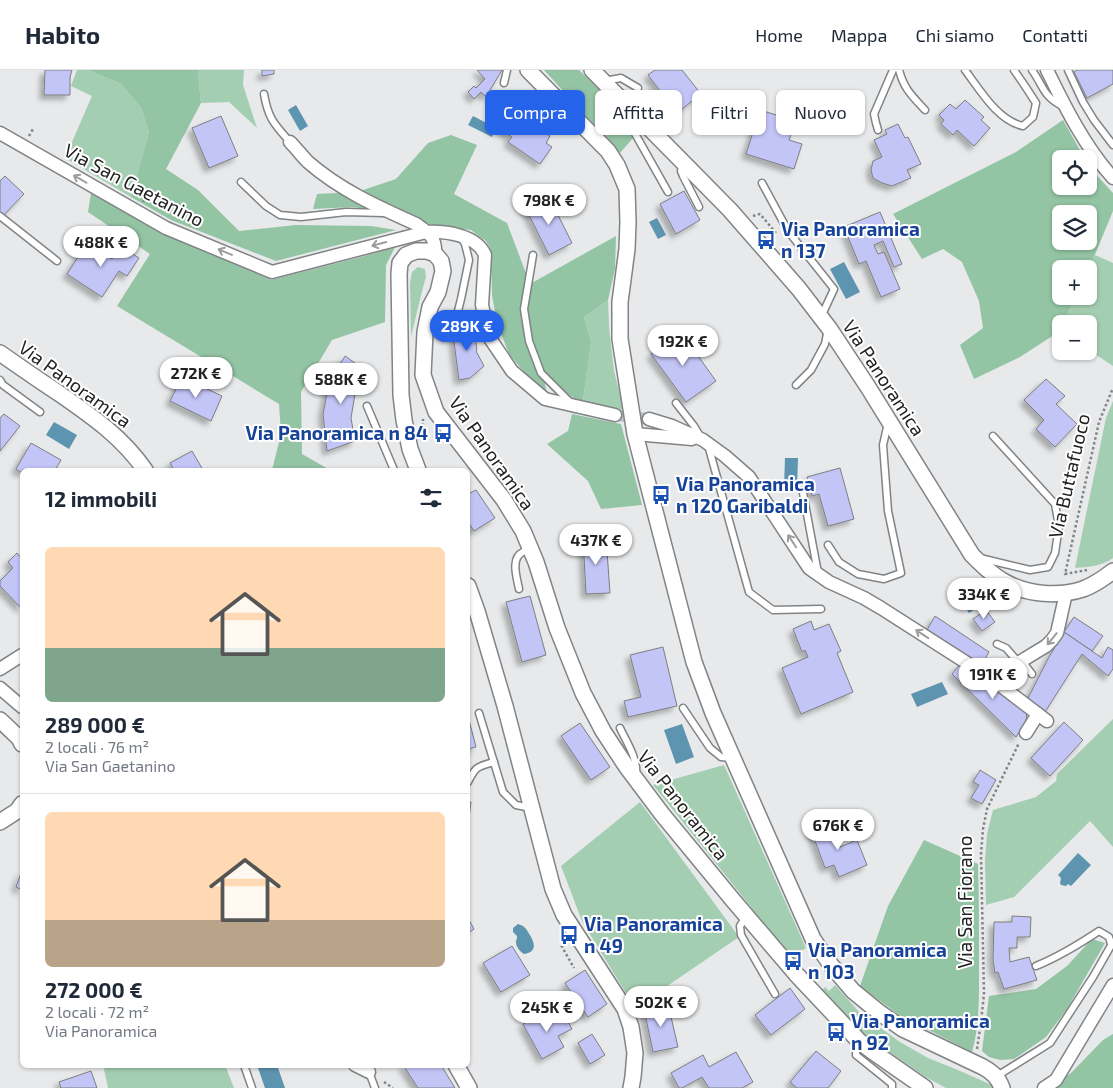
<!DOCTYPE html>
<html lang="it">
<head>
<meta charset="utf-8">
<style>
	:root { --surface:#fff; --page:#f2f2f3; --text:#1f2937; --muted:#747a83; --line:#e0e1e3; --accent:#2563eb }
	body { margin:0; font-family:"Exo 2",sans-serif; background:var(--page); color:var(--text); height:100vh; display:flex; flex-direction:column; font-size:19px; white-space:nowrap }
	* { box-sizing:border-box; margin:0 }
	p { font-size:16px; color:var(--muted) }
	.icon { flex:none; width:28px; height:28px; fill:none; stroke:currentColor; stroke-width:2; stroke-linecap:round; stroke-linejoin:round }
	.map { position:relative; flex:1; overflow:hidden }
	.drawer { position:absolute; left:20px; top:398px; width:450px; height:600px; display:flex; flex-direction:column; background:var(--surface); border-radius:8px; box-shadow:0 1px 4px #0004 }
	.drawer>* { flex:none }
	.hud { position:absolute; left:485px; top:20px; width:475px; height:45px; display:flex; gap:10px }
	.buttons { position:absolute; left:1052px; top:80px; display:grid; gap:10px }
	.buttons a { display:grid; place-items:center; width:45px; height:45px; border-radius:8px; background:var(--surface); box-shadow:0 1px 4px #0004; font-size:25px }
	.price { position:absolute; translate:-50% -42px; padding:0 11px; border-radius:18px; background:#fff; color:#222; font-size:16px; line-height:32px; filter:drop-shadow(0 1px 2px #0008) }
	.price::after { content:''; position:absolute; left:50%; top:30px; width:15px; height:11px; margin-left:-8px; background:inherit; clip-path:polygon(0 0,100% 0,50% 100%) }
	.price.active { background:var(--accent); color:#fff }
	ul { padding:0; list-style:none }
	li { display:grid; align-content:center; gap:10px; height:265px; padding:0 25px }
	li+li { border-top:1px solid var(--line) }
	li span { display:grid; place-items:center; height:155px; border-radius:8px; color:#555 }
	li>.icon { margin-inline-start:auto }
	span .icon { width:90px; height:90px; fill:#fffc; stroke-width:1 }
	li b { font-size:21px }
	h2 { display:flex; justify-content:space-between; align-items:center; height:60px; padding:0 25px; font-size:21px }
	.pill { padding:0 18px; border-radius:8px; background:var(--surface); box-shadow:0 1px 4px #0004; font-size:18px; line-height:45px }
	.pill.active { background:var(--accent); color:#fff }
	header { display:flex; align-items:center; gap:30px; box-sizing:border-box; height:70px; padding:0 25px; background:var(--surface); border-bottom:1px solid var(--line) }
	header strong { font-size:24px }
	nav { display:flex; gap:28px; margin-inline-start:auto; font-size:18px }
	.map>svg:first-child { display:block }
</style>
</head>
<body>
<header>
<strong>Habito</strong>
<nav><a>Home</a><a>Mappa</a><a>Chi siamo</a><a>Contatti</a></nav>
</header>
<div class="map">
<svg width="1113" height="1018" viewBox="0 0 1113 1018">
	<defs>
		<filter id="shadow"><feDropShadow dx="-4.5" dy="4.5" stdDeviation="2.5" flood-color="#0004"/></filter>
	</defs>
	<rect width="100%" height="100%" fill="#e7e9eb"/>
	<!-- green -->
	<g fill="#a4ceb1">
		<path d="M77 0H88L121 14 141 38 149 62 131 127 65 88 92 26 71 16Z"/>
		<path d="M200 0H244L243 15 257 58 229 32 201 33 198 4Z"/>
		<path d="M1095 185 1113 193V296L1089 280V254H1063L1076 226H1089V199Z"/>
		<path d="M418 197 425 199 426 207 422 221 411 267 410 213 412 202Z"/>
		<path d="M608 230 609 257 614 301 624 340 583 331 591 272 584 247Z"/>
		<path d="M1113 331V488C1102 496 1088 497 1075 498L1106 348Z"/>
		<path d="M1113 649V777L1090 751 1014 827 986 835 985 791 987 764 993 740 1036 727 1056 711 1057 704Z"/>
		<path d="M724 695 806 878 796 884 799 888 796 891 761 854 751 837 653 715Z"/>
		<path d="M640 732 739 867 635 938 582 851 561 796Z"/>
		<path d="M835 915 860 943 900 972 928 988 958 1000 994 1016V1018H946L924 1006 864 964 841 942 821 921 825 917 829 921Z"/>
		<path d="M103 995H225L234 1018H108Z"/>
	</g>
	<!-- forest -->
	<g fill="#93c4a3" fill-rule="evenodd">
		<path d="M88 0H200L198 4 201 33 166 99 198 120 239 161 296 155 371 156 396 160 276 191 171 150 131 127 149 62 141 38 121 14Z"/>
		<path d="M544 0H579L628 47 621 54 633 68 620 83Z"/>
		<path d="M1063 50 1085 89H1061V116H1089V95L1092 100 1113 123V141L1089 199H1061V226H1076L1063 254H1061L1060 261 1020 287 974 309 960 275 983 258 979 231 962 192 943 179 922 189 893 144 1016 82ZM1061 144H1089V171H1061Z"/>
		<path d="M451 65 477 75 454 124 507 153 530 214 616 166 615 199 608 230 584 247 591 272 583 331C570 329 563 319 554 310L545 314 547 323 530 309 509 284 497 253 492 225 491 186 490 178 486 171 471 160 436 156 395 143 353 137 313 139 317 124 357 122 396 109 428 73Z"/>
		<path d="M91 123 163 163 271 210 361 187 395 177 386 195 385 252 332 270 301 322 302 384 330 400H272L281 364 279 334 117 236 150 184 88 142Z"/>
		<path d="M572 344 621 354 642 435 601 439 588 411 547 374 568 361Z"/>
		<path d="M924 770 978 794C979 827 979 860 979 894 979 923 980 954 972 982L899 945 860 916 888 836Z"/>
		<path d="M1092 869 1105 873 1067 939 1046 967 1014 989 1000 990 989 987 982 981 989 926 1036 919 1067 896Z"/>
		<path d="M1113 964V1018H1051L1071 1003 1103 970Z"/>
	</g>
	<!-- water -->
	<g fill="#5d94af">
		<path d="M296 35 308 56 300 61 288 40Z"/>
		<path d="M473 46 496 58 492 67 468 55Z"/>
		<path d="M657 148 666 165 658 169 649 152Z"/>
		<path d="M844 192 860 222 846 229 830 199Z"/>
		<path d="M54 352 77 365 69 379 46 365Z"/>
		<path d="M785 388H798L797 419 784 418Z"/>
		<path d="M966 511 982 535 969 543 954 519Z"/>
		<path d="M942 612 948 624 917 637 911 624Z"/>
		<path d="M682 654 694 687 676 694 664 660Z"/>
		<path d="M1078 783 1091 795 1071 816 1068 814 1066 816 1061 815 1060 813 1061 808 1058 805Z"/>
		<path d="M518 854C520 855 523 855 525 858 526 858 529 864 530 865 535 874 537 882 524 884 518 880 514 874 517 868V866L513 862V858Z"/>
		<path d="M266 995H277L285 1018H265L258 998Z"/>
	</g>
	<!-- building -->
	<g fill="#c3c5f7" stroke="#7d7e80" filter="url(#shadow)">
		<path d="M45 0H72L70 7V25H44Z"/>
		<path d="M262 0H274V4L262 6Z"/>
		<path d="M477 0H502L486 27 481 22 474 29 468 22 474 16 476 18 485 9Z"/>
		<path d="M655 0H682L701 24 677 43 648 5Z"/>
		<path d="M1077 0H1113V14L1087 28 1074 2Z"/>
		<path d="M965 30 984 47 981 50 990 58 974 76 957 60 953 65 941 54 944 50 939 45 950 34 956 39Z"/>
		<path d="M536 39 554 51 545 63 550 66 546 73 552 77 540 94 508 72 512 67 501 60 511 46 525 55Z"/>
		<path d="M760 40 796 51 789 70 802 74 794 99 746 84Z"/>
		<path d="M221 46 238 86 209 98 192 58Z"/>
		<path d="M898 54 905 68 908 67 921 94 907 100 911 108 892 116 882 113 873 108 871 100 873 91 882 87 874 70 887 64 885 60Z"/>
		<path d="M5 106 24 124 2 147 0 144V111Z"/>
		<path d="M684 121 700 150 676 164 660 134Z"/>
		<path d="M549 127 572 173 549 185 526 139Z"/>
		<path d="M880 142 902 194 894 197 883 171 874 175 878 184 884 182 900 219 881 227 866 191 859 194 844 157Z"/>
		<path d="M87 173 112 189 120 176 139 188 127 206 119 201 102 227 67 204Z"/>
		<path d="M460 252 473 254 477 280 476 281 484 296 470 308 459 310 454 272Z"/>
		<path d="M681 262 716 311 686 332 651 284Z"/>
		<path d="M345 286 365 300 361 303 355 324 351 348 355 371 327 381 323 344 329 313Z"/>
		<path d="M182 307 222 326 211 351 170 331Z"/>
		<path d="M1046 309 1065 326 1056 334 1077 354 1055 377 1036 359 1044 350 1024 330Z"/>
		<path d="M4 344 20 356 0 381V348Z"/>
		<path d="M31 373 61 390 55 400H22V403L16 399Z"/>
		<path d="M192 381 203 400H174L170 393Z"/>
		<path d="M840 398 854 449 828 456 819 424 812 426 807 407Z"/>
		<path d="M476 420 495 448 474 461 468 452V424Z"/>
		<path d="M606 467 610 523 586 524 583 468Z"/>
		<path d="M17 483 22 489V539L0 516V511L13 498 8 492Z"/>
		<path d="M530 526 546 585 522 592 506 532Z"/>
		<path d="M986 540 995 552 982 561 973 549Z"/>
		<path d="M935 546 989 582 981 596 927 560Z"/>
		<path d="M1074 547 1103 566 1092 581 1064 562Z"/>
		<path d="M811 551 814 560 829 554 841 581 837 583 853 622 801 644 782 598 808 587 805 580 802 582 793 559Z"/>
		<path d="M1064 562 1102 588 1108 577 1113 580V599L1108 606 1082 584 1045 642 1027 630 1049 587Z"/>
		<path d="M663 577 677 636 628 647 624 631 641 627 630 585Z"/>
		<path d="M960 594 1027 641 1026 651 1016 667 952 604Z"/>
		<path d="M468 646 476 677 468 679Z"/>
		<path d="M1064 652 1083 670 1050 706 1031 688Z"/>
		<path d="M580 653 610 697 591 710 561 666Z"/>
		<path d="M980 700 996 710 982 734 971 728 979 715 973 712Z"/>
		<path d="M468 732H471L468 756Z"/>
		<path d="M831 752 840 777 857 770 867 795 839 807 834 795 825 798 811 760Z"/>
		<path d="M22 800V820L16 817Z"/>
		<path d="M1012 846 1031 847 1030 867H1017V878H1009L1010 892 1029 887 1037 910 1004 919 998 902 995 903 993 890 994 852H1012Z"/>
		<path d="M468 848 474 859 468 863Z"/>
		<path d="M512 876 530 905 501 922 483 893Z"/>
		<path d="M585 900 607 934 588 947 565 913Z"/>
		<path d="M790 918 805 939 771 965 755 945Z"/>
		<path d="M668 934 678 977 653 982 644 939Z"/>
		<path d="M545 942 550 951 564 944 572 959 558 966 564 977 542 989 523 954Z"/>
		<path d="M592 964 605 985 590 994 578 973Z"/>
		<path d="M816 981 841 1001 828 1018H797L790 1012Z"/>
		<path d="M736 982 753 1012 742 1018H709L702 1007 682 1018H679L671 1003 703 985 709 997Z"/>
		<path d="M403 995H441L455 1018H418Z"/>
		<path d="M91 1001 97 1018H61L59 1012Z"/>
	</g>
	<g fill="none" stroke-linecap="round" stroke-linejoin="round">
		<!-- minor-tunnel -->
		<path stroke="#c0c1c3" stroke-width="12" stroke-dasharray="12 6" stroke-linecap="butt" d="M615 345 649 349"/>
		<!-- service casing -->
		<g stroke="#818385" stroke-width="9">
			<g id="service">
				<path d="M899 0C904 19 912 26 925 40"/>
				<path d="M965 0C980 20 998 51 1023 56L1033 47 1036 33 1025 16 1014 0"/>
				<path d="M1032 0C1044 17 1043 27 1064 37"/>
				<path d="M1068 0 1083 32 1094 50 1113 75"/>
				<path d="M604 11 621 8 638 18"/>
				<path d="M504 13 507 0"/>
				<path d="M264 24C268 48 274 54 290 72"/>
				<path d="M637 47 634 54 633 60 668 122"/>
				<path d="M878 60 876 53 874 44 893 0"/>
				<path d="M683 94 681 101 683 106 699 137"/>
				<path d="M241 112 266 136 280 145 301 147 346 142 384 143"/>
				<path d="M762 113 788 161 834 219 821 247"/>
				<path d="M0 146 57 191"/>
				<path d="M533 185 524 239 529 271 541 303 571 333"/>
				<path d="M456 249 461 229 469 190 465 174 461 167"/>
				<path d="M0 310 3 315 40 342"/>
				<path d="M796 315 811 300 825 274 828 259"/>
				<path d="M676 333 694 356 700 366"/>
				<path d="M367 336 394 400"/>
				<path d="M708 375 749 522 773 540 821 539"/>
				<path d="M803 423 818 503"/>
				<path d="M828 475 839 492 858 504 884 509 901 503 888 441 883 375 888 353"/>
				<path d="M980 488 1030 500 1048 497 1055 483 1059 456 1055 434 993 366"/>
				<path d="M519 519C517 508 510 488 523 482 525 480 528 480 531 479"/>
				<path d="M997 574 1006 578 1019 593"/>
				<path d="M1022 591 1032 604"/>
				<path d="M683 638 710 678 721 687 732 688"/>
				<path d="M479 643 503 722 516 735 531 738"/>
				<path d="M620 658C627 673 638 689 636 705"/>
				<path d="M468 712C476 696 477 697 494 692"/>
				<path d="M746 847 740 856 741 865 775 924"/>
				<path d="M1036 896C1058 887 1078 875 1099 861L1109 867 1111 874"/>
				<path d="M859 972 856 978V985L892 1014V1018"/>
				<path d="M244 995 252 1018"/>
				<path d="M369 1002 375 1018"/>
				<path d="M997 1006 1050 973 1093 907 1113 872"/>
			</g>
		</g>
		<!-- minor casing -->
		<g stroke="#818385" stroke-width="15">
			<g id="minor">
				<path d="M1047 0C1065 37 1085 77 1113 108"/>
				<path d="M0 63 166 158 272 202 426 162C446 161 477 165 485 185L482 235 489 267 512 301 545 329 615 345"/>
				<path d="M290 72C296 78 302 86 308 92 340 120 378 137 416 154 429 163 436 167 435 184"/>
				<path d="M649 349 672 356 703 370 725 386 749 407 809 498 829 512 864 528 881 538 992 609 1047 651"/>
				<path d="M635 364 692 369"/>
				<path d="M0 599 22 585"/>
				<path d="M992 609 1046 576 1052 570 1057 563 1066 523"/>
				<path d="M0 618 22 637"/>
				<path d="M1026 663 1038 644"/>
				<path d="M355 995 369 1002"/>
				<path d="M1044 1018 1056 1010 1113 915"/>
			</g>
		</g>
		<!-- tertiary casing -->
		<g stroke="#818385" stroke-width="18">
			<g id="tertiary">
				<path d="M528 0 608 81 617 95 627 119 628 152 627 179 620 232V269L635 364 694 592 713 643 813 869 831 895 853 921 880 943 903 959 983 997C992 1002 998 1007 1002 1018"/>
				<path d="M592 0 730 140 799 219 829 258 868 317 972 485C982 495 992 505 1005 512 1028 525 1059 527 1083 519 1094 515 1104 508 1113 501"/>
				<path d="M0 283C20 297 40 311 60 324 93 347 122 367 145 400"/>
				<path d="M418 400 410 379 404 350 401 325 399 204 400 193 406 185 416 181H427L435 184 441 191 443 201 438 222 430 237 425 262 423 305 436 342 504 430 523 461 536 492 557 558 583 623 603 661 626 696 662 744 732 829 796 904 859 971 872 981 925 1018"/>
				<path d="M468 516 477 541 505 636 553 819 564 845 625 939 631 957 635 983 633 1007 631 1018"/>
				<path d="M0 650 19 668 22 674"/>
				<path d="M0 752 17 741 22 734"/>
				<path d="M456 995 469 1018"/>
			</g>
		</g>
		<!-- path -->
		<g stroke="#838485" stroke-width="2.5" stroke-dasharray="2.5 2.5" stroke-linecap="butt">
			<path d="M29 66 33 59"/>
			<path d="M143 132 147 125"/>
			<path d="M753 146 760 144 776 163"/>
			<path d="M423 361V349"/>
			<path d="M1087 500 1065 504 1099 352 1113 318"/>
			<path d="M565 873 561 875 574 898"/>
			<path d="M977 979 981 952 984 924 981 784 983 759 987 739 1019 673"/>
			<path d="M384 1012 393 1018"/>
		</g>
		<!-- service -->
		<use href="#service" stroke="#fff" stroke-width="6"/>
		<!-- minor -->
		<use href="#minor" stroke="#fff" stroke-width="12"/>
		<!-- tertiary -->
		<use href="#tertiary" stroke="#fff" stroke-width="15"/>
	</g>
	<!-- one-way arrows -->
	<defs><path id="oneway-shaft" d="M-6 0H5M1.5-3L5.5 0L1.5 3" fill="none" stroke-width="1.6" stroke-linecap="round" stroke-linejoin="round" transform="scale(1.25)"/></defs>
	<g stroke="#9c9c9c">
		<use href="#oneway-shaft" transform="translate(80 109) rotate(-150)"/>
		<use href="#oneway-shaft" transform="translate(379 174) rotate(165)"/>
		<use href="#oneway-shaft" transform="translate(225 182) rotate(-157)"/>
		<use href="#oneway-shaft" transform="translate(792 471) rotate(-123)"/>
		<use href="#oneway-shaft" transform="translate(922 564) rotate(-147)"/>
		<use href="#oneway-shaft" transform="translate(1052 569) rotate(129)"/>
	</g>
	<!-- icons -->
	<defs>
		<g id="bus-bare" transform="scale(1.5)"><path d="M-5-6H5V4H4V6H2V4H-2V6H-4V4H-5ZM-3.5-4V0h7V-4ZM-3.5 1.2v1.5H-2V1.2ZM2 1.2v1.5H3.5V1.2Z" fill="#1a4fb4" stroke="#fff" stroke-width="2.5" paint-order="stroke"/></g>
	</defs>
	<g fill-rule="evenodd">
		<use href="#bus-bare" x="766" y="170"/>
		<use href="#bus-bare" x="443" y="363"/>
		<use href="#bus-bare" x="661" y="425"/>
		<use href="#bus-bare" x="569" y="865"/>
		<use href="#bus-bare" x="793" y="891"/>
		<use href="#bus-bare" x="836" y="962"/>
	</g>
	<g text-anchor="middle" stroke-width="4" stroke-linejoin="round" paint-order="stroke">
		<!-- street labels -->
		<g font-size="19" fill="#222223" stroke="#fff">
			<text transform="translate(134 115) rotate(28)" y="7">Via San Gaetanino</text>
			<text transform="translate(884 308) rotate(57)" y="7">Via Panoramica</text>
			<text transform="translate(75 314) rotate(36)" y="7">Via Panoramica</text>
			<text transform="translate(492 383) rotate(55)" y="7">Via Panoramica</text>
			<text transform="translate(1069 406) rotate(-77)" y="7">Via Buttafuoco</text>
			<text transform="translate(683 735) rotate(52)" y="7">Via Panoramica</text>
			<text transform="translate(965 832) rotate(-90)" y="7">Via San Fiorano</text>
		</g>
		<!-- transit labels -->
		<g font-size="19" font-weight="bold" fill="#164399" stroke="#fff" text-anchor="start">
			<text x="781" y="166">Via Panoramica<tspan x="781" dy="22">n 137</tspan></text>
			<text x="428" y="370" text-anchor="end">Via Panoramica n 84</text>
			<text x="676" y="421">Via Panoramica<tspan x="676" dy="22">n 120 Garibaldi</tspan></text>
			<text x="584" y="861">Via Panoramica<tspan x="584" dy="22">n 49</tspan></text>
			<text x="808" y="887">Via Panoramica<tspan x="808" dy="22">n 103</tspan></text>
			<text x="851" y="958">Via Panoramica<tspan x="851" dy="22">n 92</tspan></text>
		</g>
	</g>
</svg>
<div class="buttons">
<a><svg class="icon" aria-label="locate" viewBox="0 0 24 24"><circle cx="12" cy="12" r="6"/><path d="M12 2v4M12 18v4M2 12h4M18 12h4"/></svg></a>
<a><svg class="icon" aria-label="layers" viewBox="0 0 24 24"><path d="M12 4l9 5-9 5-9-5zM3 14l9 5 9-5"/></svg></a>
<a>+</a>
<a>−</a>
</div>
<b class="price" style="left:549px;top:156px">798K €</b>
<b class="price" style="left:101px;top:198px">488K €</b>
<b class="price active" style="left:467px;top:282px">289K €</b>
<b class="price" style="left:683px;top:297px">192K €</b>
<b class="price" style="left:196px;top:329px">272K €</b>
<b class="price" style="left:341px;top:335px">588K €</b>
<b class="price" style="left:596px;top:496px">437K €</b>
<b class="price" style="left:984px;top:550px">334K €</b>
<b class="price" style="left:993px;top:630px">191K €</b>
<b class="price" style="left:838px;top:781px">676K €</b>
<b class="price" style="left:661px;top:958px">502K €</b>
<b class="price" style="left:547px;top:963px">245K €</b>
<div class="hud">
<a class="pill active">Compra</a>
<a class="pill">Affitta</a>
<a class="pill">Filtri</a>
<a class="pill">Nuovo</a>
</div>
<section class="drawer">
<h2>12 immobili<svg class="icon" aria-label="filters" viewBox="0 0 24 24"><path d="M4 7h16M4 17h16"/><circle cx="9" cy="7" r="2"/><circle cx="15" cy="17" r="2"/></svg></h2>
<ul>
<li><span style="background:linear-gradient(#ffd9b3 65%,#7fa58c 0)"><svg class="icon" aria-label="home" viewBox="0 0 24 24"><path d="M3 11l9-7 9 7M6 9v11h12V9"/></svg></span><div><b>289 000 €</b><p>2 locali · 76 m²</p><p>Via San Gaetanino</p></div></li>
<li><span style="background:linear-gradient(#ffd9b3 70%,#b9a48a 0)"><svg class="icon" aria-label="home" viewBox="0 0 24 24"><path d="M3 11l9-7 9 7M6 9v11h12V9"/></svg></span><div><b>272 000 €</b><p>2 locali · 72 m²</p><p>Via Panoramica</p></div></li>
</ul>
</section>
</div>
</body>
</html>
